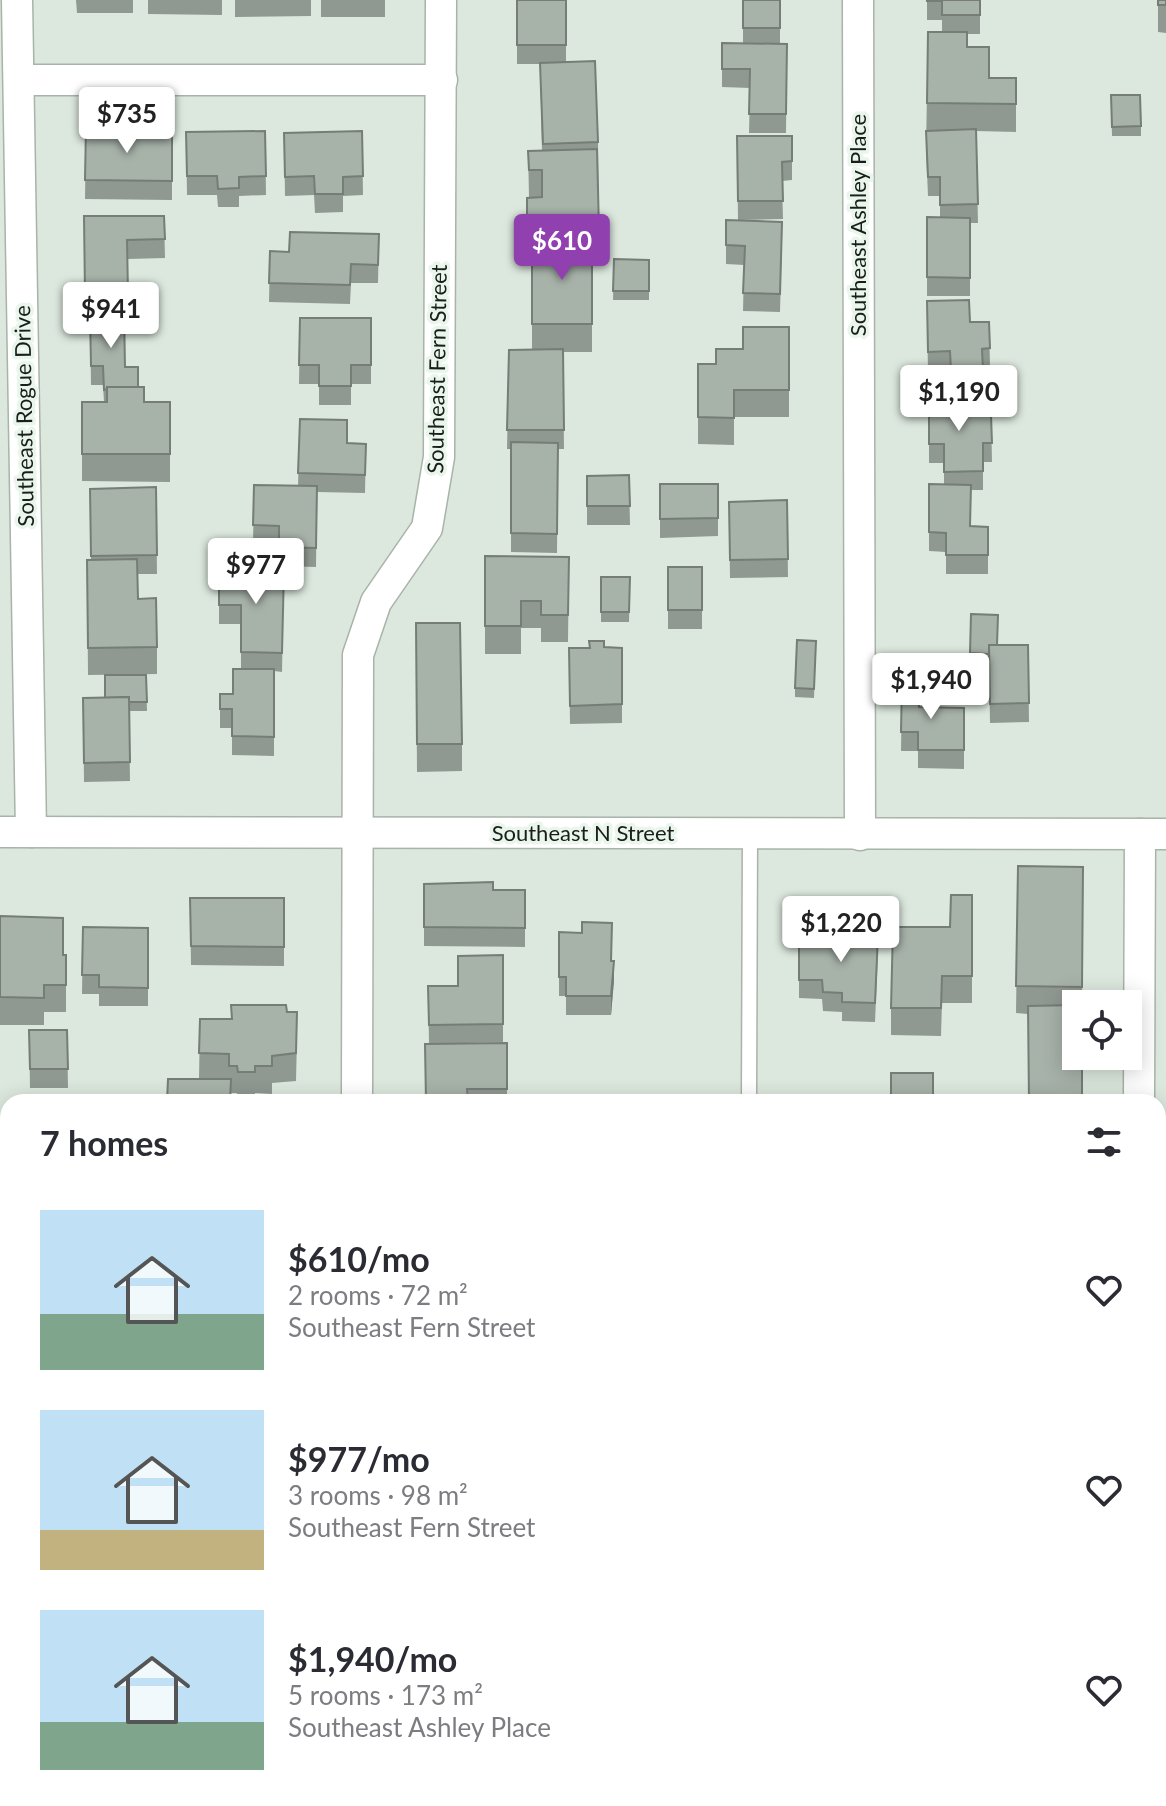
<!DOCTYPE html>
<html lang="en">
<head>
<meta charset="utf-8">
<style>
	:root { --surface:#fff; --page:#f2f2f3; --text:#2b2b33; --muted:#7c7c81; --accent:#9140af }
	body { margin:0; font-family:Lato,sans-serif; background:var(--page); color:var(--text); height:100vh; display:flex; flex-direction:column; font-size:30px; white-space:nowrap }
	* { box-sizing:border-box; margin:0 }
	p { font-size:26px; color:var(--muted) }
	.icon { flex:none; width:44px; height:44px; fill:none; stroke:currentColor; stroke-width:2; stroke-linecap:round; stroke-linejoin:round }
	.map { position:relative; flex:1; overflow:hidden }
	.side { position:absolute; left:0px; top:1094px; width:1166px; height:712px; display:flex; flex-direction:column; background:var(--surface); border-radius:24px 24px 0 0; box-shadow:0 4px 20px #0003 }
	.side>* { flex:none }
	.fabs { position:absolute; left:1062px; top:990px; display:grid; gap:16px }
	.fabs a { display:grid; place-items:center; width:80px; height:80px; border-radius:0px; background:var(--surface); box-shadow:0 4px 20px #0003; font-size:40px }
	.price { position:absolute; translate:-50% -68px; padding:0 18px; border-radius:8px; background:#fff; color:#222; font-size:26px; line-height:52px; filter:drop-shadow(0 2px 4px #0008) }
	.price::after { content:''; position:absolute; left:50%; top:48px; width:24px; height:18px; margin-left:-12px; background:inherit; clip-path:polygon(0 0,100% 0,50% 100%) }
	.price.current { background:var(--accent); color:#fff }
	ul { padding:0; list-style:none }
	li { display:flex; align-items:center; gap:24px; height:200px; padding:0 40px }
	li span { display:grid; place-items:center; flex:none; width:224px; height:160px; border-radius:0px; color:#555 }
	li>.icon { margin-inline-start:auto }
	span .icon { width:96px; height:96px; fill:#fffc; stroke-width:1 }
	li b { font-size:34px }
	h2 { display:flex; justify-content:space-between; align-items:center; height:96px; padding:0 40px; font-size:34px }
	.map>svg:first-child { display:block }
</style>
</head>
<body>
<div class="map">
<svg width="1166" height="1806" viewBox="0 0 1166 1806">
	<rect width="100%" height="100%" fill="#dce8de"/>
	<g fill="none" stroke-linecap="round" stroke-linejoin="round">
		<!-- service casing -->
		<g stroke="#a8b3a9" stroke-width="17">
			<path id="service" d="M749 1102 750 834"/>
		</g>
		<!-- minor casing -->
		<g stroke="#a8b3a9" stroke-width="33">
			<g id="minor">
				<path d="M17 0 31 832"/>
				<path d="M858 0 860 835"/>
				<path d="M19 80H442"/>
				<path d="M0 832 1166 834"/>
				<path d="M357 1102 358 655 376 602 427 528 439 457 441 0"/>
				<path d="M1139 1102 1140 834"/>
				<path d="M806 1798V1806"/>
				<path d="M351 1806V1798"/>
			</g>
		</g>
		<!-- tertiary casing -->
		<g stroke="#a8b3a9" stroke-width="39">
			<g id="tertiary">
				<path d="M0 1485 8 1488"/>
				<path d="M1158 1496H1166"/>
			</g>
		</g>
		<!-- service -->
		<use href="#service" stroke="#fff" stroke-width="14"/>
		<!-- minor -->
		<use href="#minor" stroke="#fff" stroke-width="30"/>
		<!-- tertiary -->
		<use href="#tertiary" stroke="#fff" stroke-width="36"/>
	</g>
	<!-- wall -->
	<g fill="#909991">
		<path d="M76 0H133V13H77Z"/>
		<path d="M148 0H222V15L148 14Z"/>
		<path d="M235 0H311V16L235 17Z"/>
		<rect x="321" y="0" width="64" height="17"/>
		<path d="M517 0H566V62L598 142 599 258H592V352H563L564 449H558L557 553 511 552V449H507L509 350 532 349V259H527V198L529 197 528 151H542L540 64H517Z"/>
		<path d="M743 0H780V44H787L786 133H749L750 88 722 87V43L743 44Z"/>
		<path d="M927 0H980V34H967V47L989 78H1016V132L976 131 978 223H970V296H927V217H940V196H928L926 149 928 32H942V20H927Z"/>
		<path d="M1158 0H1166V33L1158 32Z"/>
		<path d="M1111 95 1141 126V136H1112Z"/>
		<path d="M86 125 124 133 172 134V200L85 199Z"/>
		<path d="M265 131 266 195 239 196V207H218L217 195H187L186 132Z"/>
		<path d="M362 131 363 195 343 196V212L315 213 314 195 285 196 284 133Z"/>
		<path d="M737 136H792V180L782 181 783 219 738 220Z"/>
		<path d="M84 216H164L165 258 128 259V312L85 313Z"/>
		<path d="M726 220 782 241 780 312 743 311 744 265 726 264Z"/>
		<path d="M379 234 378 283H351L350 304 269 302 270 251 289 252Z"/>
		<path d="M614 259 649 260V300H613Z"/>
		<path d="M90 313 138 387 144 402H170V482L82 481V402H104L103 385H91Z"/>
		<path d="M300 318H371V384H351V405H319V384H299Z"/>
		<path d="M927 320 970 322H989L990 367H983V388L951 389 950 370 928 371Z"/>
		<path d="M789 327V417H734V445L698 444V364H716L743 349Z"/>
		<path d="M929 396 970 415H991L992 462H983V490H971V526L988 527V574H946V552L929 551V484H944V463H929Z"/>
		<path d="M300 419 347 443 366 444 365 493 317 492 316 567 279 566V544H253L254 485 298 486Z"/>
		<path d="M629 475 630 525H587V476Z"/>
		<path d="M660 484H718V536L660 538Z"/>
		<path d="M156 487 157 574H137L138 599 157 647V674L88 675 87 560H91L90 489Z"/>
		<path d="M787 500 788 577 730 578 729 502Z"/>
		<path d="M485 556 569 557 568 642H541V628H521V654H485Z"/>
		<rect x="668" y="567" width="34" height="62"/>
		<path d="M219 568 284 569 282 672 274 671V756L232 755V728H220V694H233L241 669V624H219Z"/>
		<path d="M601 577H630L629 622H601Z"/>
		<path d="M971 614 998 645H1028L1029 722 990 723 989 663H970Z"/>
		<path d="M416 623 462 744V771L417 772Z"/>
		<path d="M589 641 604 647 622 648V723L570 724 569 648H589Z"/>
		<path d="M816 641 814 698 795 697V688Z"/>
		<path d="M146 675 147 711H129L130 781 84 782 83 698H105Z"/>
		<path d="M902 679 919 707 964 708V769L918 768V751H901Z"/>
		<path d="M1018 866 1083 867 1082 1004H1076V1056L1028 1014 1016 1013Z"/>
		<path d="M424 884 493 890H525V947L424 946Z"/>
		<path d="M972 895V1003H942L941 1036 891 1035V1008L950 927Z"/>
		<path d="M190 898H284V966L191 965Z"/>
		<path d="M0 916 63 955H66V1012H44V1025H0Z"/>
		<path d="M83 927 148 928V1006H99V994H82Z"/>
		<path d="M559 932 611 961 614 980 611 1015H566V996H559Z"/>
		<path d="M799 934 878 953 875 1022 842 1021V1012L823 1011 822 999 799 998Z"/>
		<path d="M503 955V1042L429 1044 428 986H458Z"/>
		<path d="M287 1012 297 1039 296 1081 272 1083V1094L255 1093V1099H238L237 1093H231L199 1079 200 1019H231Z"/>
		<path d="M29 1030H67L68 1088H30Z"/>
		<path d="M507 1043V1102H425Z"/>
		<rect x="415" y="1798" width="138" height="8"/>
	</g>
	<!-- shaded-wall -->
	<path fill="#757d76" d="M614 961V980L611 1015V996Z"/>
	<!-- building -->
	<g fill="#a7b2a9" stroke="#757d76" stroke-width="2">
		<rect x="517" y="0" width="49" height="45"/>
		<rect x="743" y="0" width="37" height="28"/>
		<path d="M927 0H980V15H942V1H927Z"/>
		<rect x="1158" y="0" width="8" height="5"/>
		<path d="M928 32H967V47H989V78H1016V104L927 103Z"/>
		<path d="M722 43 787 44 786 114H749L750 69H722Z"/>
		<path d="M595 61 598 142 543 144 540 63Z"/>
		<path d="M1111 95H1140L1141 126 1112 127Z"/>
		<path d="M86 125H124V133L172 134V181L85 180Z"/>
		<path d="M976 129 978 204 940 205V177H928L926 131Z"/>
		<path d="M265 131 266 176 239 177V188L218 189 217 176H187L186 132Z"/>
		<path d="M362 131 363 176 343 177V194H315L314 176 285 177 284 133Z"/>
		<path d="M737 136H792V161L782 162 783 201H738Z"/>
		<path d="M597 149 599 230 527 232V198L542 197V170H529L528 151Z"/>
		<path d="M84 216H164L165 239 127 240 128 294H85Z"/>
		<path d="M927 217 970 218V278L927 277Z"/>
		<path d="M726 220 782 222 780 294 743 293 745 246 726 245Z"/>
		<path d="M290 232 379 234 378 265 351 264 350 285 269 283 270 251 289 252Z"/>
		<path d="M532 240 592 241V324H532Z"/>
		<path d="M614 259 649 260V291H613Z"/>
		<path d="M969 300 970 322H989L990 348 982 349 983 370 951 371 950 351 928 352 927 301Z"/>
		<path d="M90 313H124L125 367H138V387H107V389L104 390 103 366H91Z"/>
		<path d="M300 318H371V365H351V386H319V365H299Z"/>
		<path d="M743 327H789V390H734V418L698 417V364H716V349H743Z"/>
		<path d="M563 349 564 430H507L509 350Z"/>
		<path d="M107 387H144V402H170V454H82V402H107Z"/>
		<path d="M929 396H970V415H991L992 443H983V471L944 472V444H929Z"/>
		<path d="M300 419 347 420V443L366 444 365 475 298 473Z"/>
		<path d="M511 442 558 443 557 534 511 533Z"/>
		<path d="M629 475 630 506H587V476Z"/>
		<path d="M660 484H718V518L660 519Z"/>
		<path d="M929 484 971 485 970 526 988 527V555H946V533L929 532Z"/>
		<path d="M254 485 317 486 316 548 279 547V526L253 525Z"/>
		<path d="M156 487 157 555 91 556 90 489Z"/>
		<path d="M787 500 788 559 730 560 729 502Z"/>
		<path d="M485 556 569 557 568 615H541V601H521V626H485Z"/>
		<path d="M137 559 138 599 156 598 157 647 88 648 87 560Z"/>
		<rect x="668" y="567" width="34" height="43"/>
		<path d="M219 568 284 569 282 653 241 652V605H219Z"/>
		<path d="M601 577H630L629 612H601Z"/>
		<path d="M971 614 998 615 997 645H989V654L970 653Z"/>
		<path d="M416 623H460L462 744H417Z"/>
		<path d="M797 640 816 641 814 689 795 688Z"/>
		<path d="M589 641H604V647L622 648V704L570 706 569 648H590Z"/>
		<path d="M989 645H1028L1029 703 990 704Z"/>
		<path d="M233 669H274V737L232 736V709H220V694H233Z"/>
		<path d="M105 675H146L147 702H129V697L105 698Z"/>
		<path d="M902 679H919V707L964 708V750H918V732H901Z"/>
		<path d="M129 697 130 762 84 763 83 698Z"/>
		<path d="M1018 866 1083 867 1082 987 1016 986Z"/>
		<path d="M493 882V890H525V928L424 927V884Z"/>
		<path d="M951 895H972V976H942L941 1008H891L893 927H950Z"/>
		<path d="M190 898H284V947L191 946Z"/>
		<path d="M0 916 63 918V955H66V985H44V998L0 997Z"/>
		<path d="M582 922 612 923 611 961H614L611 996H566V977H559V932L582 933Z"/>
		<path d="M83 927 148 928V988L99 987V975H82Z"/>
		<path d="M799 934H878L875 1003 842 1002V993L823 992 822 980H799Z"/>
		<path d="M503 955V1024L429 1025 428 986H458V956Z"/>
		<path d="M231 1005H286L287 1012H297L296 1053 272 1056V1066H255V1072H238L237 1066H229V1054L199 1053 200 1019H232Z"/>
		<path d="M1076 1005V1056H1082V1102H1029L1028 1006Z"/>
		<path d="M29 1030H67L68 1069H30Z"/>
		<path d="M507 1043V1089H467L468 1102H426L425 1044Z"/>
		<rect x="891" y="1073" width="42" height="29"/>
		<path d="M168 1079H231L230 1102H167Z"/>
		<rect x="415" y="1798" width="90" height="8"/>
		<path d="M725 1804V1806H586V1805Z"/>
	</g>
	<g text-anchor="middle" stroke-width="7" stroke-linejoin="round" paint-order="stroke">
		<!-- street labels -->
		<g font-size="22" fill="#191e1a" stroke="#eaf5eb">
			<text transform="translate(858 225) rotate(-90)" y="8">Southeast Ashley Place</text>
			<text transform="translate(437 369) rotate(-89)" y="8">Southeast Fern Street</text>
			<text transform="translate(24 416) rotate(-91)" y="8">Southeast Rogue Drive</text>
			<text x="583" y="841">Southeast N Street</text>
		</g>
	</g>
</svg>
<div class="fabs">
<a><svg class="icon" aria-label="locate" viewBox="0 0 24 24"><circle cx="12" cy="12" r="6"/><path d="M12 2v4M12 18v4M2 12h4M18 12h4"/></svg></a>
</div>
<b class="price" style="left:127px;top:155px">$735</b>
<b class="price current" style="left:562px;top:282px">$610</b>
<b class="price" style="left:111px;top:350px">$941</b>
<b class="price" style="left:959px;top:433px">$1,190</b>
<b class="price" style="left:256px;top:606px">$977</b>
<b class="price" style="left:931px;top:721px">$1,940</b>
<b class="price" style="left:841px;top:964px">$1,220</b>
<section class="side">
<h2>7 homes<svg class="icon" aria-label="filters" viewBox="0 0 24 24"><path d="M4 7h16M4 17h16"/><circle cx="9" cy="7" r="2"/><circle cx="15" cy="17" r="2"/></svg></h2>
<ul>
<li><span style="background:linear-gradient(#bfe0f5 65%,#7fa58c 0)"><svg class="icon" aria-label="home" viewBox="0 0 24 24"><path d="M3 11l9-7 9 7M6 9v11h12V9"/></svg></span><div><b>$610/mo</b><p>2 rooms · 72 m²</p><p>Southeast Fern Street</p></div><svg class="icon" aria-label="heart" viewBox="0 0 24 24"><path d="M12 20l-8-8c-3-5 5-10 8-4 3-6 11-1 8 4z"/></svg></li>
<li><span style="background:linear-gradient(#bfe0f5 75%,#c2b280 0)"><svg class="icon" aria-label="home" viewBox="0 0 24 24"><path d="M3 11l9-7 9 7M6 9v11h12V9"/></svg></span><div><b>$977/mo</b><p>3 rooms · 98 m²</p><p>Southeast Fern Street</p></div><svg class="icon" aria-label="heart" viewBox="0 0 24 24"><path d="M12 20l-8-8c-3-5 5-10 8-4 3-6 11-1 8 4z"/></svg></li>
<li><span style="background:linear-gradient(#bfe0f5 70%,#7fa58c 0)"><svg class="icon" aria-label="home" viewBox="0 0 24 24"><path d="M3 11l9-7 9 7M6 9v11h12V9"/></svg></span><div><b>$1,940/mo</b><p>5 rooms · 173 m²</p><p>Southeast Ashley Place</p></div><svg class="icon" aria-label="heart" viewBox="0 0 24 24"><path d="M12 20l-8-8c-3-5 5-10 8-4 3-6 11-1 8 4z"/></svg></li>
</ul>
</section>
</div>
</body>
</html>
